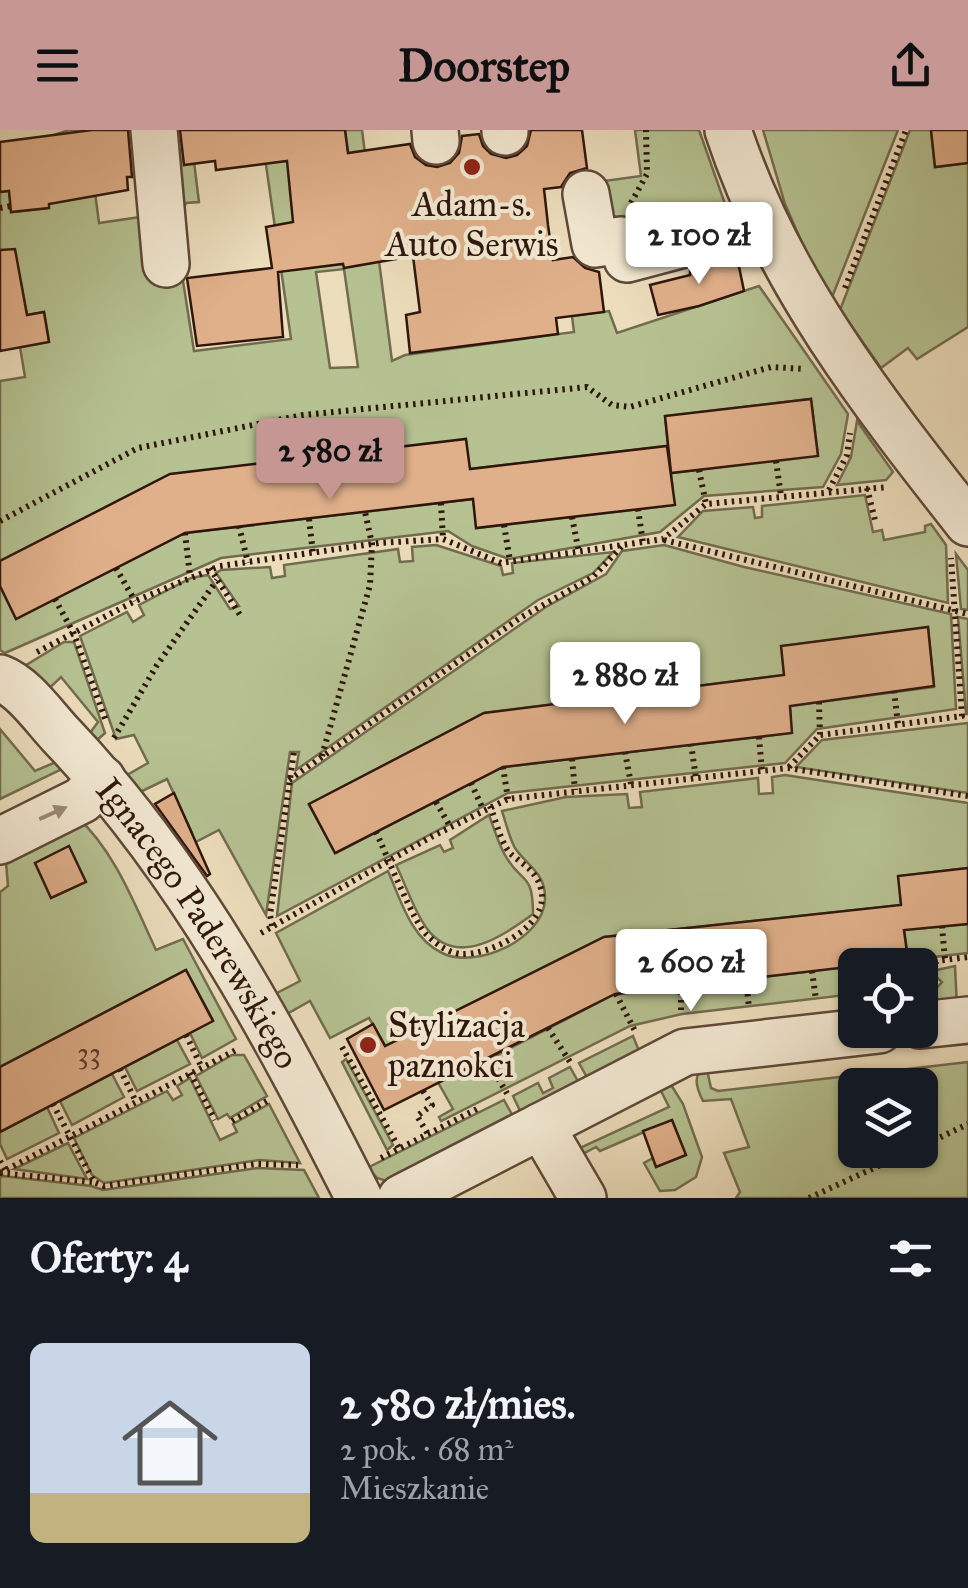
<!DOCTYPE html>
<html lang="pl">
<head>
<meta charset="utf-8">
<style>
	:root { --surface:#171b24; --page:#20242c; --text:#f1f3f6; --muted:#9ea1a6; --line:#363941; --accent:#c59692 }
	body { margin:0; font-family:"IM FELL Great Primer",serif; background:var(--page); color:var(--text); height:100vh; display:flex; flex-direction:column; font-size:38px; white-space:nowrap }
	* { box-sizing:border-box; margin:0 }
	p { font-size:32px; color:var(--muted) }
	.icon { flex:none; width:55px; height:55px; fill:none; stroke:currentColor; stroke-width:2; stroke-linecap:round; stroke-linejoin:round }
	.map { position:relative; height:1068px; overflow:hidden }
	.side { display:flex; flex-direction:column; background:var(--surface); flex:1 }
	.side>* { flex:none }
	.controls { position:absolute; left:838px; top:818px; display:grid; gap:20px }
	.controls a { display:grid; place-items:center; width:100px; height:100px; border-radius:15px; background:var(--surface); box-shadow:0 2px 8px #0004; font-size:50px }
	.price { position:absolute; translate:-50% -85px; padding:0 22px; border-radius:10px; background:#fff; color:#222; font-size:32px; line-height:65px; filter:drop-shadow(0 2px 5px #0008) }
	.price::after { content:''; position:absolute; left:50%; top:60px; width:30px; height:22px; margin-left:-15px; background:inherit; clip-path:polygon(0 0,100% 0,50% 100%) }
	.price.current { background:var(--accent); color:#111 }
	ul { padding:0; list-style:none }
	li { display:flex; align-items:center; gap:30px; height:250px; padding:0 30px }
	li+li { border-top:2px solid var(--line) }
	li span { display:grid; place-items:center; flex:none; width:280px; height:200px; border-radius:15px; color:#555 }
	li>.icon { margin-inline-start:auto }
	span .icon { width:120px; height:120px; fill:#fffc; stroke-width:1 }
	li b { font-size:42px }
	h2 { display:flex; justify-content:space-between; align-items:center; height:120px; padding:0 30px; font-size:42px }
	header { display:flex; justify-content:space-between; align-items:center; height:130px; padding:0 30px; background:var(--accent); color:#111; font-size:45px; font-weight:700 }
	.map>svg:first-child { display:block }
</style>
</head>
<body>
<header><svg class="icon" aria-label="menu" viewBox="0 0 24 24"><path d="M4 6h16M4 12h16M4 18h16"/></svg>Doorstep<svg class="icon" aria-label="share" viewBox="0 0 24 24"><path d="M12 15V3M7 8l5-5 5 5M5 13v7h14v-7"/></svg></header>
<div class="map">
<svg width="968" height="1068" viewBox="0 0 968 1068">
	<rect width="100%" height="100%" fill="#ecddbc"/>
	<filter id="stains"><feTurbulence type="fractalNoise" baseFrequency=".002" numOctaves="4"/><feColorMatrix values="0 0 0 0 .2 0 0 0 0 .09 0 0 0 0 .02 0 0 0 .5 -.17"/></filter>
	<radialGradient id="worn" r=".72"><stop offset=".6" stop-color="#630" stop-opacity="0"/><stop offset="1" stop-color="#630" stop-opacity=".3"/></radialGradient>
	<!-- green -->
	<g fill="#b6c292" stroke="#726c4f" stroke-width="2.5" fill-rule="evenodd">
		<path d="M69 0H87L99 93 154 85 161 150 183 151 194 221 291 209 261 0 349 29 345 0H362L392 231 405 225 574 202 572 186 609 181 617 203 759 156 848 284 841 324 823 357 704 366 660 402 509 429 472 416 448 401 221 428 5 523 0 520V456L16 488 185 403 473 369 477 398 674 375 671 343 818 325 811 269 665 286 668 316 469 339 465 309 0 431V251L25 247 20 217 49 211 44 182 27 185 21 154 8 156 0 140V62L9 61 12 82 48 78 51 6ZM344 139 358 237 330 238 316 142Z"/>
		<path d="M168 0H190L199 72 186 73 178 92Z"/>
		<path d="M635 0H699L730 88 641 110 605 93 597 52 641 46Z"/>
		<path d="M763 0H898L829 175 785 74Z"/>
		<path d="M910 0H931L935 37 968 33V197L917 229 908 218 881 238 840 180Z"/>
		<path d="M857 291 893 342 886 350 837 355 851 327Z"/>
		<path d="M865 365 873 402 882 400 884 410 925 402V396L931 394 946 415 948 473 678 407 703 381 753 377 755 388 762 387V376Z"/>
		<path d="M436 415 501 436 503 445 513 443 512 433 613 422 593 443 538 470 296 640 299 622H290L266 785 219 700 192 714 187 708 192 703 167 649 136 664 127 645 148 633 134 605 116 609 80 506 127 482 133 492 144 485 139 475 191 448 208 445 230 479 239 476 216 443 221 440 270 437 272 448 285 446 284 435 398 419 400 432 413 431 412 417Z"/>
		<path d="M664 415 744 437 951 484 956 579 817 599 785 633 508 663 277 786 292 653 546 477 606 444 622 421ZM928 498 934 557 790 576 791 603 503 637 336 723 309 675 484 583 784 545 782 516Z"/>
		<path d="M956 424 968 440V480L961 479Z"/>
		<path d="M958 487 968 489V584H966Z"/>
		<path d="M64 512H74L105 603 87 619 82 614 98 592 61 547 39 568 23 537Z"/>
		<path d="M968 593V663L796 637 822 610Z"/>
		<path d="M0 599 35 641 63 629 68 636 0 669Z"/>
		<path d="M785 645 968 673V738L899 746 901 775 604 807 426 896 453 948 605 869 604 866 855 836V864L682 884 630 896 441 991 439 987 453 979 422 924 396 937 411 966 407 968 389 922 369 888 330 908 310 871 285 885 275 864 300 851 276 803 388 741C401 771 411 808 442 823 476 840 544 809 545 769 546 743 527 736 515 718 509 707 506 693 502 681L566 667 627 664 629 678 642 677 640 662 758 648 759 664 773 663 772 647Z"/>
		<path d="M489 685C494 698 498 713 505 725 521 755 533 740 533 784 504 805 458 838 428 800 414 782 406 755 396 735L440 715 444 722 453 718 450 710Z"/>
		<path d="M77 687C114 720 135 775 156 820L183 809 236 909 202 928 190 903 213 890 186 840 0 937V762L8 756 5 721Z"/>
		<path d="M968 794V823L934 827 920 843V835H865L908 830 904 800Z"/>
		<path d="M955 836 957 877 920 881V859L925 854 934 861 942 852 933 844 937 840Z"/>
		<path d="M633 906 639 921 589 951 579 933Z"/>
		<path d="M177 910 190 934 137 961 125 937Z"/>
		<path d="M232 925H244L267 966 230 988 227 984 218 989 196 946Z"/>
		<path d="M346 929 393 1015 387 1020 342 932Z"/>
		<path d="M968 932V1068H736L740 1062 724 1023 749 1017 731 969 703 971C696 957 692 945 706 935L711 958 718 961ZM855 955H920V1020H855Z"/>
		<path d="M570 937 580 955 523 987 513 966 538 953 543 963 553 958 549 948Z"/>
		<path d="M112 944 124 967 72 995 60 971Z"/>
		<path d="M654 947 670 953 683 974 702 1027 696 1047 675 1060 660 1061 644 1033 653 1028 657 1036 686 1025 672 990 600 1021 596 1017 573 1029 569 1023 669 977Z"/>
		<path d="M190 948 220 1010 237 1002 233 994 269 974 300 1033 259 1030 104 1053 92 1045 74 1008 167 961 173 970 182 965 177 956Z"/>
		<path d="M504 970 515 990 393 1053 377 1048 367 1038Z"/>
		<path d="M47 977 59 1003 7 1029 0 1014V1002Z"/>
		<path d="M68 1013 87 1049 14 1039Z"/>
		<path d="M257 1038 304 1040 319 1068H0V1047L3 1046 91 1056 103 1060Z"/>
	</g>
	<!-- building -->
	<g fill="#e0b08b" stroke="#2e160c" stroke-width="2.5">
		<path d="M92 0H128L132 47H127L128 60 49 74V78L11 82 9 61 0 62V12Z"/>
		<path d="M180 0H345L348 23 410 14 415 27 426 35 437 37 450 33 459 23 462 6 479 4 483 16 491 24 506 28 517 25 527 16 531 0H582L587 38 570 43 561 57 544 59 548 95 553 130 573 127 585 138 599 142 604 182 556 188 558 204 410 223 406 185 420 182 413 126 344 138 343 134 278 142 283 207 197 216 187 148 272 138 266 97 293 92 287 31 216 40 215 31 184 35Z"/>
		<path d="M931 0H968V33L935 37Z"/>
		<path d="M15 119 27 185 44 182 49 212 0 221V120Z"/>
		<path d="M737 127 744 161 699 176 658 185 650 155 690 145V140Z"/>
		<path d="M811 269 818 326 671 343 665 286Z"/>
		<path d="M466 309 470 339 667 316 675 375 476 398 473 369 185 403 16 489 0 456V431L170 344Z"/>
		<path d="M928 497 934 556 790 576 792 603 503 637 335 723 309 674 484 583 784 545 781 516Z"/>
		<path d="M174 663 210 744 207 746 155 674Z"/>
		<path d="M69 716 86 752 51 768 35 733Z"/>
		<path d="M968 738V794L904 800 908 830 615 864 384 980 347 909 373 894 385 916 604 807 901 775 898 746Z"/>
		<path d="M186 840 213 891 0 1002V937Z"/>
		<path d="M672 990 686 1025 656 1037 643 1001Z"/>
	</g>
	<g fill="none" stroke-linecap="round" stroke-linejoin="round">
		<!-- minor casing -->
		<g stroke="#5e4838" stroke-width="50">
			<g id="minor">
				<path d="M154 0 166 134"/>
				<path d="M435 0 436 11"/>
				<path d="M505 0V2"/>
				<path d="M728 0C777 150 872 271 968 393"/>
				<path d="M586 64 595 114 621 110 627 129 744 98"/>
				<path id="s1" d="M0 548C24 557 44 587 61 605 189 739 276 904 359 1068"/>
				<path d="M0 711 82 670 102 649"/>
				<path d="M920 895 968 890"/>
				<path d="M541 996 583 1068"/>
				<path d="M401 1068 685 922 879 900"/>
			</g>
		</g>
		<!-- path -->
		<g stroke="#2e160c" stroke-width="6" stroke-dasharray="2.5 5" stroke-linecap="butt">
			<path d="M631 73 647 44 646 0"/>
			<path d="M0 78 11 76"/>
			<path d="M845 158 906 0"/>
			<path d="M776 331 781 366"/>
			<path d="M699 340 706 374"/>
			<path d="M867 358 875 390"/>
			<path d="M829 360 847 325 850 303"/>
			<path d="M441 373 443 409"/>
			<path d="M638 379 643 413"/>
			<path d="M572 387 579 423"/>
			<path d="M309 389 313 423"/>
			<path d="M0 391 138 318 303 285 587 257 612 275 630 277 771 237 805 239"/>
			<path d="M504 395 510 431"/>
			<path d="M239 396 248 433"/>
			<path d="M185 403 190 446"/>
			<path d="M664 410 968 484"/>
			<path d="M116 438 135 471"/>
			<path d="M210 438 240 485"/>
			<path d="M55 469 74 504 106 591"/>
			<path d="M37 522 135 471 220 436 379 413 443 409 501 433 663 409 706 374 888 357"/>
			<path d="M894 561 898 594"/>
			<path d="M819 572 820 605"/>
			<path d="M759 607 762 641"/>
			<path d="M114 608 157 535 217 450"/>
			<path d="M691 614 696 648"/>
			<path d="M625 622 631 654"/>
			<path d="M322 626 370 455 372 414 365 382"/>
			<path d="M572 629 575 660"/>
			<path d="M503 637 508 669"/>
			<path d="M789 637 820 605 962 586 951 428"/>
			<path d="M289 650 520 488 593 447 622 416"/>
			<path d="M471 653 483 679"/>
			<path d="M436 672 451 698"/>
			<path d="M376 702C386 723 414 794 427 805 436 814 447 822 460 824 489 826 551 796 541 759 537 742 524 735 512 725 501 715 496 690 490 676"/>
			<path d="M272 796 270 785 294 622"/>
			<path d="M942 796 945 830"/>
			<path d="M261 803 431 707 508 669 788 638 968 666"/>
			<path d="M877 834V835"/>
			<path d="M812 841 816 870"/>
			<path d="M746 849 749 878"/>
			<path d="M920 849 937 831 968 827"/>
			<path d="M681 855V884"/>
			<path d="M616 864 636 903"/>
			<path d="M548 898 572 935"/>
			<path d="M186 905 202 938"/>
			<path d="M342 917 399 1018"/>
			<path d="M487 929 509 967"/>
			<path d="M120 939 136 972"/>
			<path d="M190 943 215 990"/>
			<path d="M423 961 432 975 417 986 428 1004"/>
			<path d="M53 974 94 1052 104 1056 256 1034 298 1035"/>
			<path d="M232 991 267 971"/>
			<path d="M920 1017 968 994"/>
			<path d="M381 1028 477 979"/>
			<path d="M0 1031 5 1040"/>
			<path d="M0 1043 238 919"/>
			<path d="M0 1043 92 1052"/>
			<path d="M809 1068 913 1020"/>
		</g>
		<!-- minor -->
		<use href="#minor" stroke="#f3e9d3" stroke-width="45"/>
	</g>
	<!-- one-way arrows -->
	<defs><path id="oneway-solid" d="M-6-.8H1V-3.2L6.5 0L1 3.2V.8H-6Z" transform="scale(2.5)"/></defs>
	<use fill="#9a8a79" href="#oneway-solid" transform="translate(53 683) rotate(-24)"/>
	<!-- markers -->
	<g fill="#8f2418" stroke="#f3e9d3" stroke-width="4">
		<circle cx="472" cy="37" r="10"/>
		<circle cx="368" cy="915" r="10"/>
	</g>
	<g text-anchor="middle" stroke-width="8" stroke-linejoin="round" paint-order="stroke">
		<!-- number labels -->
		<g font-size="30" fill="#5a3c2c">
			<text x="89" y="933">33</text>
		</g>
		<!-- poi labels -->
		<g font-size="35" fill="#2e160c" stroke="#f3e9d3">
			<text x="472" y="86">Adam-s.<tspan x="472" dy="40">Auto Serwis</tspan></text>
			<text x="388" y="907" text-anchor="start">Stylizacja<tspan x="388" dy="40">paznokci</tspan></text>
		</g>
		<!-- street labels -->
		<g font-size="35" fill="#2e160c" stroke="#f3e9d3">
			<text dy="12" stroke="none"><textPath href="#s1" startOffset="318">Ignacego Paderewskiego</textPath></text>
		</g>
	</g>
	<rect width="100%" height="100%" filter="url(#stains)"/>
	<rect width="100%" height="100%" fill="url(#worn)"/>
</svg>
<div class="controls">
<a><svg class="icon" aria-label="locate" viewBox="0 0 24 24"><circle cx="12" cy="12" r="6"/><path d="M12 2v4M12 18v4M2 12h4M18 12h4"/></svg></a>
<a><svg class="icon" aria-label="layers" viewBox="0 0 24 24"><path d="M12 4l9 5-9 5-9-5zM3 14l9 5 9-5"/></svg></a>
</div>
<b class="price" style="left:699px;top:157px">2 100 zł</b>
<b class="price current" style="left:330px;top:373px">2 580 zł</b>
<b class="price" style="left:625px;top:597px">2 880 zł</b>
<b class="price" style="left:691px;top:884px">2 600 zł</b>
</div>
<section class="side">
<h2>Oferty: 4<svg class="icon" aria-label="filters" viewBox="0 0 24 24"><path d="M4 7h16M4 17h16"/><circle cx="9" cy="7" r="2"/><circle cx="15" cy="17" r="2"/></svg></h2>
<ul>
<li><span style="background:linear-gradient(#c9d6e8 75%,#c2b280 0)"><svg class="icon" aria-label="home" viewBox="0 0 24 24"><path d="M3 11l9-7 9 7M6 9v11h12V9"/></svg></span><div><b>2 580 zł/mies.</b><p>2 pok. · 68 m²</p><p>Mieszkanie</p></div></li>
</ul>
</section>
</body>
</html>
